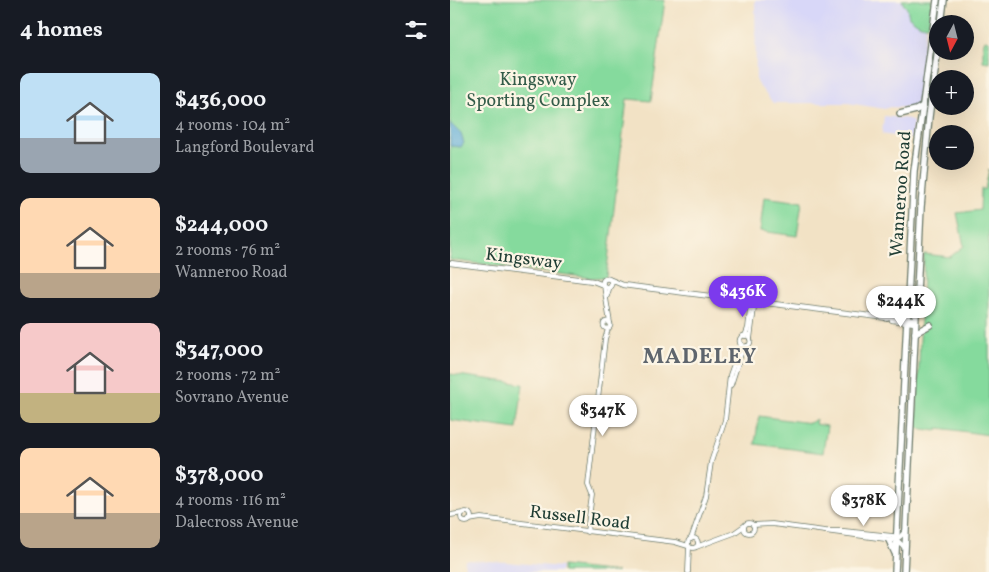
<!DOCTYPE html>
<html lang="en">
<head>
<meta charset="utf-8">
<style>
	:root { --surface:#171b24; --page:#20242c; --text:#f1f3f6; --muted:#9ea1a6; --accent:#7c3aed }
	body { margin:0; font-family:Vollkorn,serif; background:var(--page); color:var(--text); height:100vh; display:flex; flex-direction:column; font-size:19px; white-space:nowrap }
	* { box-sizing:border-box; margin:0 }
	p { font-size:16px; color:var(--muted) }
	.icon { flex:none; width:28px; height:28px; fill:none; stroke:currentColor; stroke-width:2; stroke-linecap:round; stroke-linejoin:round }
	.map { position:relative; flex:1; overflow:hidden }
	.sheet { display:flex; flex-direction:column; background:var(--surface); width:450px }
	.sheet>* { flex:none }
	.needle { width:32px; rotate:187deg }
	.controls { position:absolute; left:479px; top:15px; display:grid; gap:10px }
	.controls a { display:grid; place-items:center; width:45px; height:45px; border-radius:50%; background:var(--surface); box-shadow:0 5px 20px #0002; font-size:25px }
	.price { position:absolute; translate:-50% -42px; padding:0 11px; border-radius:18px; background:#fff; color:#222; font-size:16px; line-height:32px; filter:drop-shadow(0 1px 2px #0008) }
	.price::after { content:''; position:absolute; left:50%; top:30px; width:15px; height:11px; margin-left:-8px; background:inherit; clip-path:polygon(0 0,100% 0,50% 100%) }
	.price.selected { background:var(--accent); color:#fff }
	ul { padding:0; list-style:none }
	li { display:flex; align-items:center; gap:15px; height:125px; padding:0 20px }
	li span { display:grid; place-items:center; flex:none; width:140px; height:100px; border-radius:10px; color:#555 }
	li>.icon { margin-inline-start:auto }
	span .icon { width:60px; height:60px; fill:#fffc; stroke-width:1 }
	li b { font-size:21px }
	h2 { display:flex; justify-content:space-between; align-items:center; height:60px; padding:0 20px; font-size:21px }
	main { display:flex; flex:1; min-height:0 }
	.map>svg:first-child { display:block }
</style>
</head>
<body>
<main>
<section class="sheet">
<h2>4 homes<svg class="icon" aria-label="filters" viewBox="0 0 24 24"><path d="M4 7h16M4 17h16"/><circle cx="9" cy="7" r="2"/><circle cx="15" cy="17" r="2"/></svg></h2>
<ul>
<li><span style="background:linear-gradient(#bfe0f5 65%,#9aa5b1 0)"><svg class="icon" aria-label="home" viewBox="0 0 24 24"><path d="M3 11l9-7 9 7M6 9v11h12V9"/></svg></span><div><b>$436,000</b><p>4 rooms · 104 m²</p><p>Langford Boulevard</p></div></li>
<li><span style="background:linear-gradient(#ffd9b3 75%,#b9a48a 0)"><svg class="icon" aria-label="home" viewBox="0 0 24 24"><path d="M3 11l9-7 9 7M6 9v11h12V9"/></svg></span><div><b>$244,000</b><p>2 rooms · 76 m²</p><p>Wanneroo Road</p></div></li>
<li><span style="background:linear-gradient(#f6c9c9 70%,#c2b280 0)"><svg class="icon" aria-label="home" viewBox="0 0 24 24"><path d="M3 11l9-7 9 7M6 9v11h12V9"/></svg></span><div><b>$347,000</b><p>2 rooms · 72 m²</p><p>Sovrano Avenue</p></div></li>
<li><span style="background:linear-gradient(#ffd9b3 65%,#b9a48a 0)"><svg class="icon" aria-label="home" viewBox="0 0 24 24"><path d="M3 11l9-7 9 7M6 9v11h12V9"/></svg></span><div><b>$378,000</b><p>4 rooms · 116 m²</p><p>Dalecross Avenue</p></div></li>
</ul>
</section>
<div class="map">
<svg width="539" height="572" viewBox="0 0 539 572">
	<rect width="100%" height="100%" fill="#fcf5e5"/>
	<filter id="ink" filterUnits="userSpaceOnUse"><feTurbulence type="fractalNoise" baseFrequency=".02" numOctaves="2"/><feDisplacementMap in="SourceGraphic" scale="10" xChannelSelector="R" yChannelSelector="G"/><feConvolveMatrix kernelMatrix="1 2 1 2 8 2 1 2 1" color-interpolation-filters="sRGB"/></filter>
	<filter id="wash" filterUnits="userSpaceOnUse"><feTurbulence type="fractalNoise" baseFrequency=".0096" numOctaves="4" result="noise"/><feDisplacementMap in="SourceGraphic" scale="20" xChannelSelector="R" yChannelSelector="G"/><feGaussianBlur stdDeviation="1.12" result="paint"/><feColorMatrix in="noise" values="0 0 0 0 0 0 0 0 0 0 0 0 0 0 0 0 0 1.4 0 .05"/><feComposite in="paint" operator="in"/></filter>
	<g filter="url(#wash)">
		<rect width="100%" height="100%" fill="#f2e2c5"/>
		<!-- built -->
		<g fill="#d8d7f8">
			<path d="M305 0H479L467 105 463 108 439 107 435 109 398 103H323L306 82Z"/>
			<path d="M434 116 459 119 463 122 461 139 432 134Z"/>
			<path d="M15 560 57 562 111 567 110 572H14Z"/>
		</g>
		<!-- green -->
		<g fill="#85da9d" stroke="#528c68">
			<path d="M0 0H215L201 101 177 99 156 277 142 278 0 260Z"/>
			<path d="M452 0H482L479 24C472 29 465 21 459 17L457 8 454 5Z"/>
			<path d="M535 40 539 41V62L533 61V45Z"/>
			<path d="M539 169V435L489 428 486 431 466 428 474 254 500 257 514 246 507 213 530 210 531 189H535Z"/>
			<path d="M314 197 352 202 347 236 310 231Z"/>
			<path d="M0 374 73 384 67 429 0 420Z"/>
			<path d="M309 416 360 423 366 419 365 424 377 426 373 453 305 444Z"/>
			<path d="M112 566 168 572H112Z"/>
		</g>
		<!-- water -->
		<path fill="#5dacd7" stroke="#3e7486" d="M0 123 11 134 14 143 11 147 0 146Z"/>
	</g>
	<g filter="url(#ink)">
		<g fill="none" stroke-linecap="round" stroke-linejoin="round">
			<!-- tertiary casing -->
			<g stroke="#697767" stroke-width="5.5">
				<g id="tertiary">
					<path d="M154 286 160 323"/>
					<path d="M157 296 160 286"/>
					<circle cx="157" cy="325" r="3.5"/>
					<circle cx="295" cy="341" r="5.5"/>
					<path d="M295 336 298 328 301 301"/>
					<path d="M300 339 305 301"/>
					<path d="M281 385 291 354 297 346"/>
					<circle cx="16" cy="517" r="5"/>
					<path d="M1 515 13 513"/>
					<path d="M19 520 31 518 225 542 238 546"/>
					<circle cx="299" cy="528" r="5"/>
					<path d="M303 525 322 524 443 540 450 537 456 530"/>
					<path d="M379 531H394L443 536 454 547"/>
					<path d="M137 532 142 495 138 485 155 339 158 329"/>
					<circle cx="243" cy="543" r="5"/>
					<path d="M241 539 256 496 261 462 275 420 280 375 291 344"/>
					<path d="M246 547 284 533 294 526"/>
					<path d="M238 572 239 547"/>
				</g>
			</g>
			<!-- secondary casing -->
			<g stroke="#697767" stroke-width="6">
				<g id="secondary">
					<path d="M0 263 143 281 153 285"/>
					<circle cx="157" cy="283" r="4.5"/>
					<path d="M161 280 173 285 196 288 437 318 465 319"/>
					<path d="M442 320 465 323"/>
				</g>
			</g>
			<!-- trunk casing -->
			<g stroke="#697767" stroke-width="8">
				<g id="trunk">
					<path d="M491 24 494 0"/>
					<path d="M450 114 466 110 473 106"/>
					<path d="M437 318 452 313 457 309"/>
					<path d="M465 333 480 325"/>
					<path d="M439 540 445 553"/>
					<path d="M445 572 464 171 487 0"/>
					<path d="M454 572 471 207 479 117 488 48"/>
				</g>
			</g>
			<!-- tertiary -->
			<use href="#tertiary" stroke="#fff" stroke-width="4"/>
			<!-- secondary -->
			<use href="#secondary" stroke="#fff" stroke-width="4.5"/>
			<!-- trunk -->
			<use href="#trunk" stroke="#fff" stroke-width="5.5"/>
		</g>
	</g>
	<g text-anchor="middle" stroke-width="4.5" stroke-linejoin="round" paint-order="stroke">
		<!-- park labels -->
		<g font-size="18" fill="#335c49" stroke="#fcf5e5">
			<text x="88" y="85">Kingsway<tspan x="88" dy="21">Sporting Complex</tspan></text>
		</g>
		<!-- street labels -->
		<g font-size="18" fill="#1f3d34" stroke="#fcf5e5">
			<text transform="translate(450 194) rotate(-86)" y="6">Wanneroo Road</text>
			<text transform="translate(74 258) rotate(7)" y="6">Kingsway</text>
			<text transform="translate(130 517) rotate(7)" y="6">Russell Road</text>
		</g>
		<!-- district labels -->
		<g font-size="22" font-weight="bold" letter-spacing="1" fill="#5e656d" stroke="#fcf5e5">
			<text x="250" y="363">MADELEY</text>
		</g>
	</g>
</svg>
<div class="controls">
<a><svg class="needle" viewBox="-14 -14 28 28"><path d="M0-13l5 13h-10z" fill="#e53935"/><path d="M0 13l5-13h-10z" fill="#9ea1a6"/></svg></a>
<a>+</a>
<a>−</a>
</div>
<b class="price selected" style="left:293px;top:318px">$436K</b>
<b class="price" style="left:451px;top:328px">$244K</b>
<b class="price" style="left:153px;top:437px">$347K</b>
<b class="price" style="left:414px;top:527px">$378K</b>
</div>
</main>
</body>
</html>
